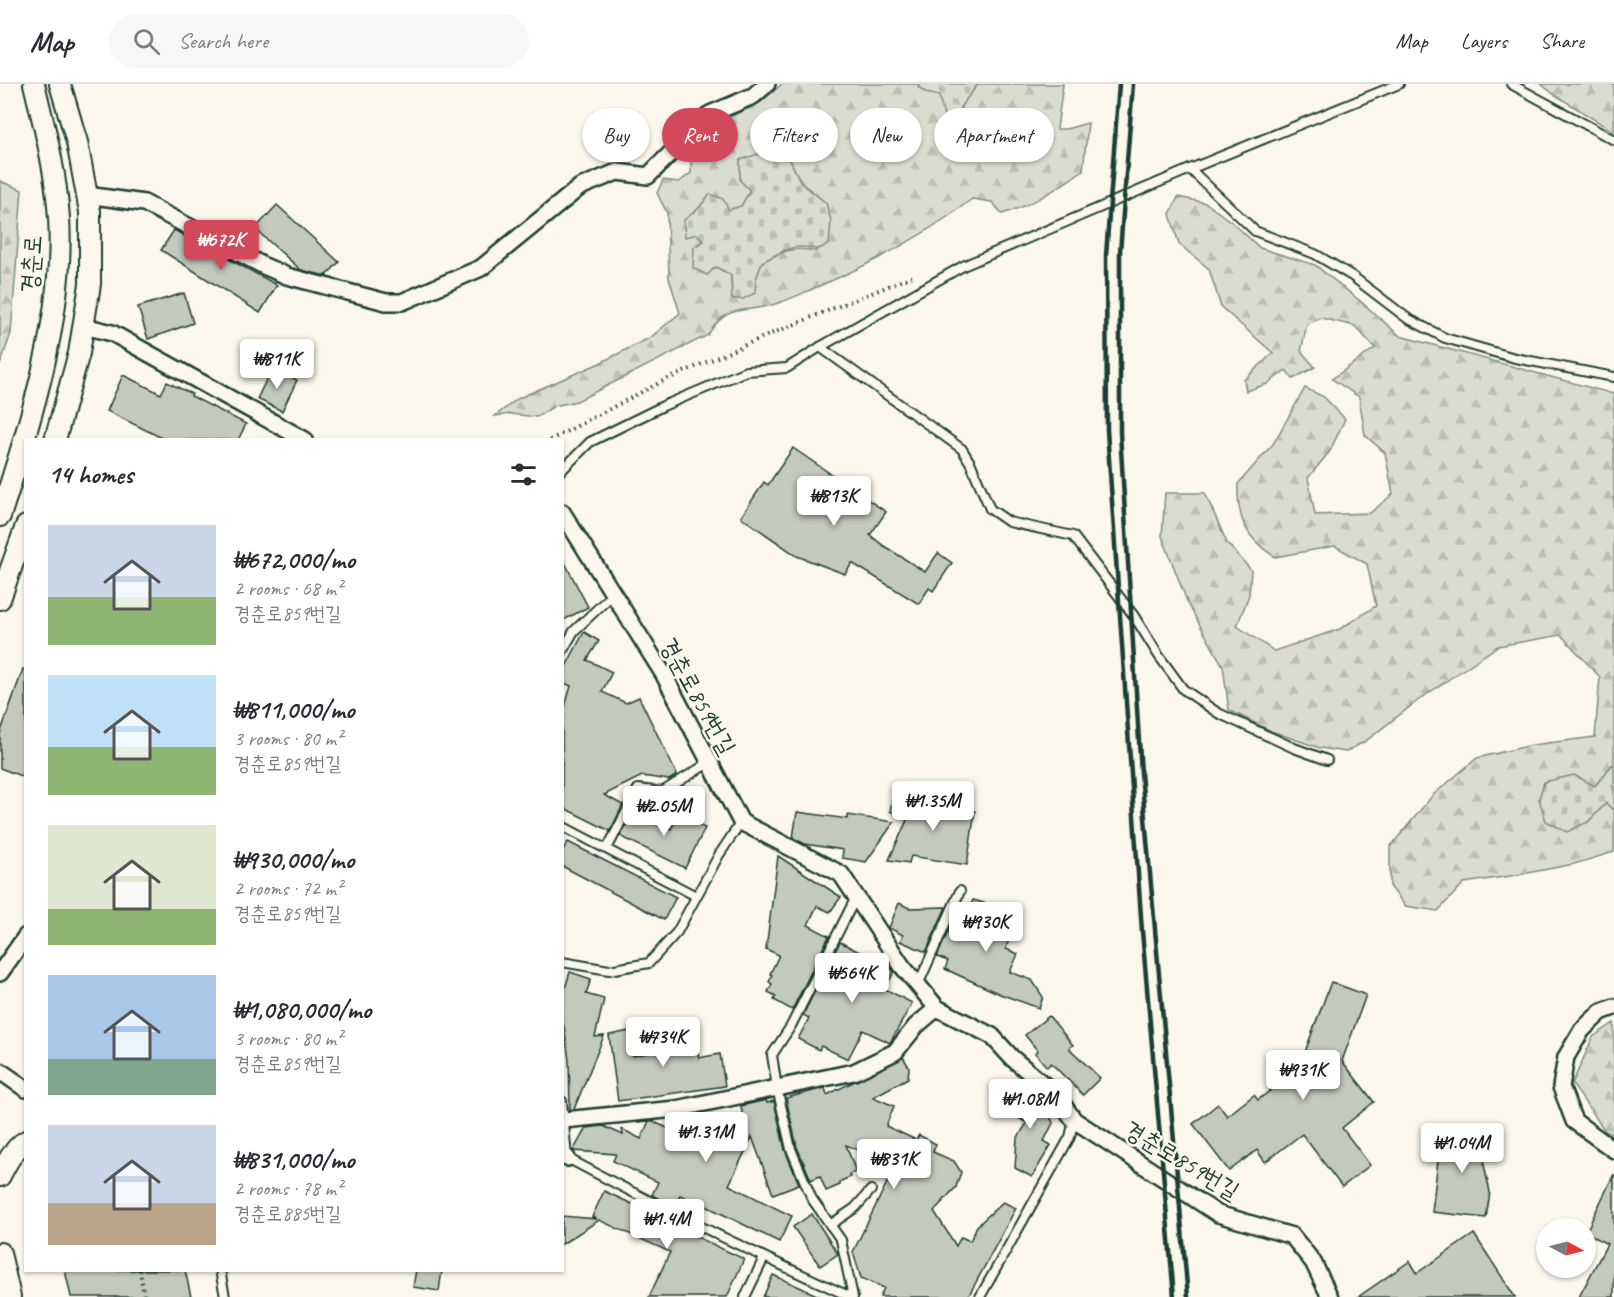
<!DOCTYPE html>
<html lang="en">
<head>
<meta charset="utf-8">
<style>
	:root { --surface:#fff; --page:#f7f7f7; --text:#2b2b33; --muted:#7c7c81; --line:#e1e1e2; --accent:#d1495b }
	body { margin:0; font-family:Caveat,"Poor Story",sans-serif; background:var(--page); color:var(--text); height:100vh; display:flex; flex-direction:column; font-size:22px; white-space:nowrap }
	* { box-sizing:border-box; margin:0 }
	p { font-size:20px; color:var(--muted) }
	.icon { flex:none; width:33px; height:33px; fill:none; stroke:currentColor; stroke-width:2; stroke-linecap:round; stroke-linejoin:round }
	.map { position:relative; flex:1; overflow:hidden }
	.sheet { position:absolute; left:24px; top:354px; width:540px; height:834px; display:flex; flex-direction:column; background:var(--surface); border-radius:0px; box-shadow:0 2px 4px #0004 }
	.sheet>* { flex:none }
	.top-card { position:absolute; left:582px; top:24px; width:570px; height:54px; display:flex; gap:12px }
	.needle { width:39px; rotate:97deg }
	.buttons { position:absolute; left:1536px; top:1134px; display:grid; gap:12px }
	.buttons a { display:grid; place-items:center; width:60px; height:60px; border-radius:50%; background:var(--surface); box-shadow:0 2px 4px #0004; font-size:30px }
	.price { position:absolute; translate:-50% -51px; padding:0 14px; border-radius:6px; background:#fff; color:#222; font-size:20px; line-height:39px; filter:drop-shadow(0 2px 3px #0008) }
	.price::after { content:''; position:absolute; left:50%; top:36px; width:18px; height:14px; margin-left:-9px; background:inherit; clip-path:polygon(0 0,100% 0,50% 100%) }
	.price.on { background:var(--accent); color:#fff }
	ul { padding:0; list-style:none }
	li { display:flex; align-items:center; gap:18px; height:150px; padding:0 24px }
	li span { display:grid; place-items:center; flex:none; width:168px; height:120px; border-radius:0px; color:#555 }
	li>.icon { margin-inline-start:auto }
	span .icon { width:72px; height:72px; fill:#fffc; stroke-width:1 }
	li b { font-size:26px }
	h2 { display:flex; justify-content:space-between; align-items:center; height:72px; padding:0 24px; font-size:26px }
	.pill { padding:0 21px; border-radius:27px; background:var(--surface); box-shadow:0 2px 4px #0004; font-size:21px; line-height:54px }
	.pill.on { background:var(--accent); color:#fff }
	header { display:flex; align-items:center; gap:36px; box-sizing:border-box; height:84px; padding:0 30px; background:var(--surface); border-bottom:2px solid var(--line) }
	header strong { font-size:28px }
	nav { display:flex; gap:33px; margin-inline-start:auto; font-size:21px }
	.search { width:420px; height:54px; background:var(--page); display:flex; align-items:center; gap:15px; box-sizing:border-box; padding:0 21px; border-radius:33px; color:var(--muted); font-size:22px }
	.map>svg:first-child { display:block }
</style>
</head>
<body>
<header>
<strong>Map</strong>
<div class="search"><svg class="icon" aria-label="search" viewBox="0 0 24 24"><circle cx="10" cy="10" r="6"/><path d="M15 15l6 6"/></svg>Search here</div>
<nav><a>Map</a><a>Layers</a><a>Share</a></nav>
</header>
<div class="map">
<svg width="1614" height="1213" viewBox="0 0 1614 1213">
	<defs>
		<pattern id="forest-firs" width="22" height="20" patternUnits="userSpaceOnUse" patternTransform="scale(1.5)"><rect width="22" height="20" fill="#dbdcd1"/><path d="M5 1l3.5 6h-7zM16 11l3.5 6h-7z" fill="#bcbeb4"/></pattern>
		<pattern id="cemetery-stones" width="16" height="16" patternUnits="userSpaceOnUse" patternTransform="scale(1.5)"><rect width="16" height="16" fill="#dbdcd1"/><path d="M2 7V4a2 2 0 0 1 4 0v3zM10 15v-3a2 2 0 0 1 4 0v3z" fill="#bcbeb4"/></pattern>
	</defs>
	<rect width="100%" height="100%" fill="#fbf7ec"/>
	<filter id="ink" filterUnits="userSpaceOnUse"><feTurbulence type="fractalNoise" baseFrequency=".0167" numOctaves="2"/><feDisplacementMap in="SourceGraphic" scale="12" xChannelSelector="R" yChannelSelector="G"/><feConvolveMatrix kernelMatrix="1 2 1 2 8 2 1 2 1" color-interpolation-filters="sRGB"/></filter>
	<g filter="url(#ink)">
		<!-- forest -->
		<g fill="url(#forest-firs)" stroke="#7d8c82" stroke-width="1.5" fill-rule="evenodd">
			<path d="M782 0H919L918 3 927 9 939 11 947 44 959 39 961 22 978 0H1063L1057 45H1066L1088 39 1083 86C1058 105 1032 121 1002 130L992 118 972 115C924 152 872 180 817 203 803 209 789 216 775 220 745 230 727 218 708 251L577 317 554 322 537 333 511 330 495 332 519 314 600 279 651 253 680 229 669 194 667 129 657 109 663 96 679 98 691 89V67L726 35 761 18ZM755 72 789 74 801 99 814 109 816 167C792 162 784 167 762 178L756 195 755 209 732 215 731 191 716 183 704 157 685 136 699 124 710 110 729 126 741 122 750 106 740 76Z"/>
			<path d="M1541 0H1614V48L1552 9Z"/>
			<path d="M0 97 22 106 11 249 0 281Z"/>
			<path d="M1178 113 1206 119 1234 140 1260 164 1315 181 1359 216 1400 252 1614 310V681H1612L1595 702 1588 738 1606 719 1614 727V768L1574 780 1517 791 1464 799 1438 827 1405 822 1390 802V763L1433 711 1477 674 1532 661 1595 653 1600 593 1561 551 1498 562 1420 615 1367 656 1346 668 1320 664 1271 647 1229 626 1223 582 1188 520 1162 452 1165 409H1205L1227 459 1251 486 1249 511 1237 542 1274 567 1340 545 1376 522 1367 480 1335 462 1275 473C1245 454 1237 434 1238 400L1273 360 1305 304 1324 313 1345 335 1330 367 1308 394 1315 431 1370 429 1393 410 1385 369 1365 351 1359 313 1332 295 1375 264 1355 242 1321 234 1307 240 1301 267 1315 283 1293 295 1286 286 1267 300 1246 307 1244 296 1273 269 1221 223 1209 185 1179 160 1170 130Z"/>
			<path d="M1614 939V1051L1605 1047 1572 1000 1593 953Z"/>
		</g>
		<!-- cemetery -->
		<g fill="url(#cemetery-stones)" stroke="#7d8c82" stroke-width="1.5">
			<path d="M919 0H978L961 22 959 39 947 44 939 12 927 9 918 3Z"/>
			<path d="M773 65 789 74 801 99 826 119 831 137 829 160C813 169 817 163 800 163 787 163 774 172 762 178L756 195 755 209 743 215H732L731 191 716 183 707 191 693 184 694 163 704 157 697 150 685 153 684 136 699 124 710 110 723 115 729 126 741 122 750 107 740 96V76Z"/>
			<path d="M1612 681H1614V727L1606 719 1588 738 1567 748 1546 737 1539 715 1544 698 1574 691 1595 702Z"/>
		</g>
		<!-- building -->
		<g fill="#c4c9be" stroke="#1f3d34" stroke-width="1.5">
			<path d="M277 121 339 178 326 192 301 186 255 145Z"/>
			<path d="M174 146 277 201 260 229 161 166Z"/>
			<path d="M184 209 193 239 148 255 138 223Z"/>
			<path d="M272 284 297 296 282 327 257 315Z"/>
			<path d="M123 291 161 310 167 298 192 310 191 312 246 340 238 356H166L107 327Z"/>
			<path d="M793 364 886 428 870 451 884 462 925 488 938 469 952 479 933 507 929 504 919 520 852 479 845 490 797 472 741 433 764 398 768 401Z"/>
			<path d="M562 473 588 523 562 537Z"/>
			<path d="M584 548 599 557 587 576 612 588 602 608 626 619 639 613 677 691 669 696 642 692 604 711 623 721 610 747 562 723V633L571 602 562 598V590Z"/>
			<path d="M23 585 26 586V681L21 692 0 684V650Z"/>
			<path d="M893 713 975 727 967 781 911 772 909 779 889 776 907 736 890 727Z"/>
			<path d="M634 726 671 745 678 731 705 744 685 784 620 752Z"/>
			<path d="M797 728 848 735V731L894 738 866 778 842 774 843 766 805 760 793 754Z"/>
			<path d="M568 758 676 813 664 836 562 782V767Z"/>
			<path d="M778 772 841 813 830 828 817 822 808 841 829 852 792 926 774 916 776 912 768 908 772 900 769 898 772 891 770 890 779 871 766 865Z"/>
			<path d="M973 816 991 821 1003 829 1001 836 1007 838 1004 844 1011 848 1006 865 1018 870 1010 888 1032 896 1043 913 1039 924 1000 910 945 885 948 877 937 873 959 823H970Z"/>
			<path d="M899 819 909 824 946 823 926 868 900 857 903 851 889 844Z"/>
			<path d="M840 858 892 885 894 888 885 905 912 919 890 959 863 946 848 975 821 962 819 966 798 955 809 934 803 931Z"/>
			<path d="M570 888 591 895 586 910 604 915 595 953 604 952 574 1025 570 1026 569 976 564 942 562 941V914Z"/>
			<path d="M1331 898 1366 911 1342 977 1374 1018 1342 1044 1370 1081 1342 1103 1302 1050 1265 1078 1257 1066 1229 1087 1193 1040 1218 1020 1227 1032 1254 1011 1258 1016 1299 984Z"/>
			<path d="M1049 932 1073 961 1069 964 1100 994 1083 1011 1051 979 1047 983 1035 969 1038 967 1025 951Z"/>
			<path d="M630 947 633 972 666 965 664 953 693 947 699 974 720 970 725 1002 618 1017 609 951Z"/>
			<path d="M903 973 909 983 908 994 873 1013 894 1022 886 1042 916 1056 919 1051 936 1060 933 1068 954 1077 961 1088 956 1103 934 1127 956 1162 961 1153 970 1157 977 1142 1003 1118 1016 1124 968 1213H880L884 1204 861 1194 853 1168 901 1070 884 1076 846 1061 856 1088 849 1090 850 1093 839 1098 840 1101 826 1107 820 1092 811 1096 797 1063 786 1014 825 1004 827 1011Z"/>
			<path d="M1014 999 1029 1009 1027 1012 1045 1021 1053 1039 1044 1057 1051 1061 1032 1093 1015 1084 1017 1055 1027 1039 1010 1029 1006 1011Z"/>
			<path d="M766 1016 767 1019 774 1017 785 1066 799 1100 773 1110 752 1053 729 1101 792 1132 779 1158 698 1118 697 1119 680 1111 674 1123 652 1111 658 1098 613 1077 616 1070 573 1067 586 1044 603 1042 623 1051 622 1045 641 1055 649 1037H652L685 1052 696 1031 702 1030 746 1052 741 1022Z"/>
			<path d="M1442 1042 1483 1046 1487 1062 1484 1081 1490 1108 1486 1134 1432 1128Z"/>
			<path d="M1614 1090V1213H1579L1607 1160 1586 1148Z"/>
			<path d="M604 1107 645 1126 647 1122 670 1134 667 1139 744 1175 727 1213H649L670 1168 599 1136 562 1160V1132L597 1135 592 1133Z"/>
			<path d="M812 1130 838 1170 820 1182 793 1143Z"/>
			<path d="M1474 1150 1515 1213H1358L1410 1177 1417 1189Z"/>
			<path d="M65 1186H185L191 1213H71Z"/>
			<path d="M416 1186H442L439 1207 413 1203Z"/>
			<path d="M773 1191 782 1195 821 1213H763Z"/>
		</g>
		<g fill="none" stroke-linecap="round" stroke-linejoin="round">
			<!-- service casing -->
			<g stroke="#1f3d34" stroke-width="12">
				<g id="service">
					<path d="M1511 0 1614 56"/>
					<path d="M1190 85 1255 147 1315 170 1352 192 1407 234 1445 254 1515 274 1614 293"/>
					<path d="M820 263 962 365 971 380 990 425 1009 438 1073 452 1134 532 1159 572 1183 605 1218 629 1294 664 1327 676"/>
					<path d="M562 386 590 358 663 322 746 287 787 284 820 263 963 182 1190 85 1399 0"/>
					<path d="M562 568 574 547 613 510"/>
					<path d="M562 742 696 812"/>
					<path d="M607 765 638 705 662 708 710 678"/>
					<path d="M562 878 609 886 649 879 677 848 719 771 741 738"/>
					<path d="M918 901 960 807"/>
					<path d="M562 1017 567 1074C661 1124 755 1170 851 1213"/>
					<path d="M830 1141 855 1124 871 1106"/>
					<path d="M220 1186 225 1213"/>
					<path d="M745 1213 764 1174"/>
					<path d="M853 1213 841 1156 812 1115 791 1065 777 1004 772 971 791 942 856 813"/>
					<path d="M980 1213 1070 1053 1074 1036"/>
				</g>
			</g>
			<!-- minor casing -->
			<g stroke="#1f3d34" stroke-width="20">
				<g id="minor">
					<path d="M87 111 144 119 264 182 287 192 386 218H402L481 184 580 103 617 88 648 92 710 30 753 12 767 0"/>
					<path d="M84 242 112 249 305 356"/>
					<path d="M562 428 664 591 741 738 841 790 902 882 937 924 992 952 1012 974 1056 1011 1074 1036 1218 1130 1292 1152 1313 1178 1330 1213"/>
					<path d="M0 889 26 852"/>
					<path d="M1614 923 1601 928 1582 946 1566 973 1561 1003 1574 1037 1614 1066"/>
					<path d="M0 987 26 1005"/>
					<path d="M564 1036 676 1025 854 988 895 968 916 942 937 924"/>
					<path d="M562 1072 567 1074"/>
				</g>
			</g>
			<!-- tertiary casing -->
			<g stroke="#1f3d34" stroke-width="24">
				<g id="tertiary">
					<path d="M55 356 79 269 90 200V128L77 58 60 0"/>
					<path d="M0 432C30 341 65 230 59 134 56 88 45 45 34 0"/>
					<path d="M0 515 26 442"/>
					<path d="M0 1092C6 1080 14 1064 26 1057"/>
					<path d="M0 1169 10 1213"/>
				</g>
			</g>
			<!-- path -->
			<g stroke="#1f3d34" stroke-width="4" stroke-dasharray="1.5 4.5" stroke-linecap="butt">
				<path d="M550 356 661 298 761 254 913 192"/>
				<path d="M140 1186 144 1213"/>
			</g>
			<!-- service -->
			<use href="#service" stroke="#fbf7ec" stroke-width="8"/>
			<!-- minor -->
			<use href="#minor" stroke="#fbf7ec" stroke-width="15"/>
			<!-- tertiary -->
			<use href="#tertiary" stroke="#fbf7ec" stroke-width="20"/>
			<!-- rail -->
			<g stroke="#1f3d34" stroke-width="4.5">
				<path d="M1119 0 1106 171 1107 346 1142 847 1174 1213"/>
				<path d="M1133 0 1120 168V349L1141 689 1188 1213"/>
			</g>
		</g>
	</g>
	<g text-anchor="middle" stroke-width="5" stroke-linejoin="round" paint-order="stroke">
		<!-- street labels -->
		<g font-size="24" fill="#1f3d34" stroke="#fbf7ec">
			<text transform="translate(31 180) rotate(-86)" y="8">경춘로</text>
			<text transform="translate(698 612) rotate(61)" y="8">경춘로859번길</text>
			<text transform="translate(1182 1076) rotate(31)" y="8">경춘로859번길</text>
		</g>
	</g>
</svg>
<div class="buttons">
<a><svg class="needle" viewBox="-14 -14 28 28"><path d="M0-13l5 13h-10z" fill="#e53935"/><path d="M0 13l5-13h-10z" fill="#7c7c81"/></svg></a>
</div>
<b class="price on" style="left:221px;top:187px">₩672K</b>
<b class="price" style="left:277px;top:306px">₩811K</b>
<b class="price" style="left:834px;top:443px">₩813K</b>
<b class="price" style="left:933px;top:748px">₩1.35M</b>
<b class="price" style="left:664px;top:753px">₩2.05M</b>
<b class="price" style="left:986px;top:869px">₩930K</b>
<b class="price" style="left:852px;top:920px">₩564K</b>
<b class="price" style="left:663px;top:984px">₩734K</b>
<b class="price" style="left:1303px;top:1017px">₩931K</b>
<b class="price" style="left:1030px;top:1046px">₩1.08M</b>
<b class="price" style="left:706px;top:1079px">₩1.31M</b>
<b class="price" style="left:1462px;top:1090px">₩1.04M</b>
<b class="price" style="left:894px;top:1106px">₩831K</b>
<b class="price" style="left:667px;top:1166px">₩1.4M</b>
<div class="top-card">
<a class="pill">Buy</a>
<a class="pill on">Rent</a>
<a class="pill">Filters</a>
<a class="pill">New</a>
<a class="pill">Apartment</a>
</div>
<section class="sheet">
<h2>14 homes<svg class="icon" aria-label="filters" viewBox="0 0 24 24"><path d="M4 7h16M4 17h16"/><circle cx="9" cy="7" r="2"/><circle cx="15" cy="17" r="2"/></svg></h2>
<ul>
<li><span style="background:linear-gradient(#c9d6e8 60%,#8fb573 0)"><svg class="icon" aria-label="home" viewBox="0 0 24 24"><path d="M3 11l9-7 9 7M6 9v11h12V9"/></svg></span><div><b>₩672,000/mo</b><p>2 rooms · 68 m²</p><p>경춘로859번길</p></div></li>
<li><span style="background:linear-gradient(#bfe0f5 60%,#8fb573 0)"><svg class="icon" aria-label="home" viewBox="0 0 24 24"><path d="M3 11l9-7 9 7M6 9v11h12V9"/></svg></span><div><b>₩811,000/mo</b><p>3 rooms · 80 m²</p><p>경춘로859번길</p></div></li>
<li><span style="background:linear-gradient(#dfe7d0 70%,#8fb573 0)"><svg class="icon" aria-label="home" viewBox="0 0 24 24"><path d="M3 11l9-7 9 7M6 9v11h12V9"/></svg></span><div><b>₩930,000/mo</b><p>2 rooms · 72 m²</p><p>경춘로859번길</p></div></li>
<li><span style="background:linear-gradient(#a9c7e8 70%,#7fa58c 0)"><svg class="icon" aria-label="home" viewBox="0 0 24 24"><path d="M3 11l9-7 9 7M6 9v11h12V9"/></svg></span><div><b>₩1,080,000/mo</b><p>3 rooms · 80 m²</p><p>경춘로859번길</p></div></li>
<li><span style="background:linear-gradient(#c9d6e8 65%,#b9a48a 0)"><svg class="icon" aria-label="home" viewBox="0 0 24 24"><path d="M3 11l9-7 9 7M6 9v11h12V9"/></svg></span><div><b>₩831,000/mo</b><p>2 rooms · 78 m²</p><p>경춘로885번길</p></div></li>
</ul>
</section>
</div>
</body>
</html>
